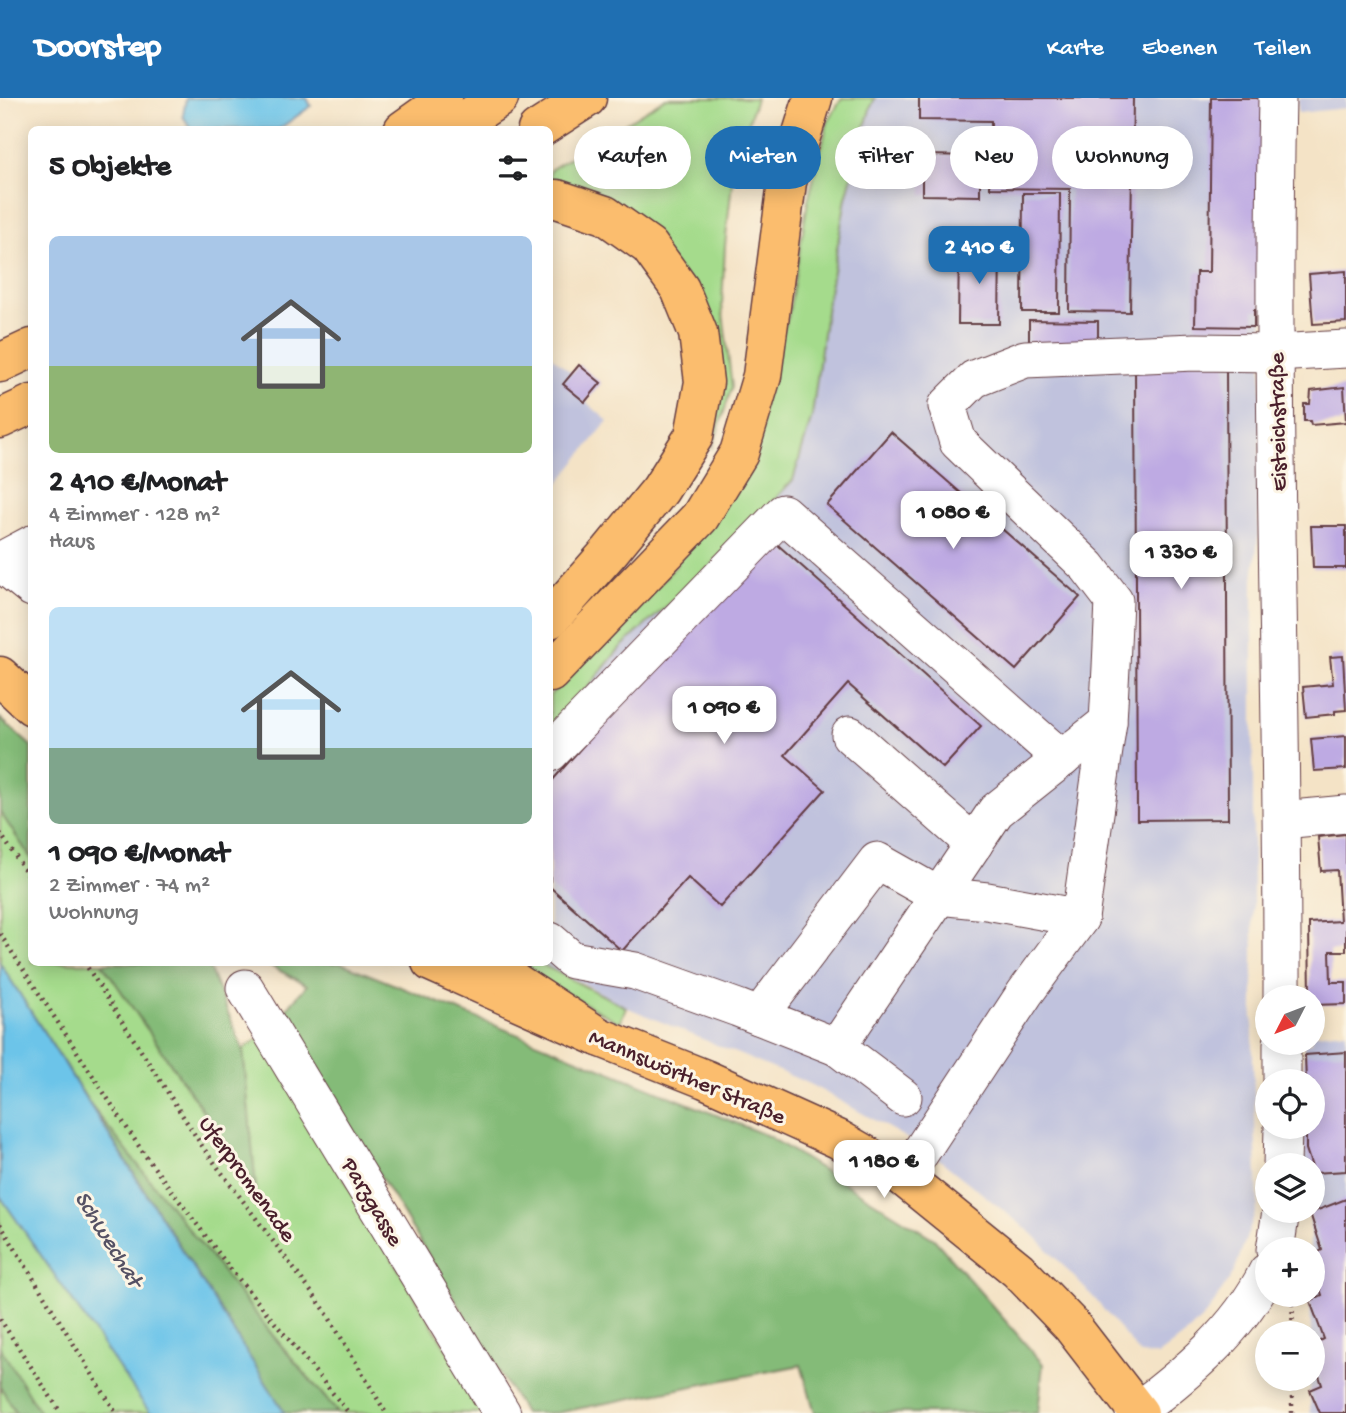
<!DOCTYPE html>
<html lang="de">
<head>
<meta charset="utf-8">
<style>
	:root { --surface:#fff; --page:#f6f6f6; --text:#202124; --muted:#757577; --accent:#1f6fb2 }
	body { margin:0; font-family:"Gochi Hand",sans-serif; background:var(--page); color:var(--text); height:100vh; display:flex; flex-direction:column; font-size:26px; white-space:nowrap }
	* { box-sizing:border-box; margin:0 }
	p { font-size:23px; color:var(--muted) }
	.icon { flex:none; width:38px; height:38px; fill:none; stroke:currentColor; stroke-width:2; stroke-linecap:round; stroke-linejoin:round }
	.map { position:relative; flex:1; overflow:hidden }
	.details { position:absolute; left:28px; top:28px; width:525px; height:840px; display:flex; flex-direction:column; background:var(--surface); border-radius:10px; box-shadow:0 4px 18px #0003 }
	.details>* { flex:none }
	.guide { position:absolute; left:574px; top:28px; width:665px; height:63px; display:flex; gap:14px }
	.needle { width:46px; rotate:228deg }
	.controls { position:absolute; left:1255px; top:887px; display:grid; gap:14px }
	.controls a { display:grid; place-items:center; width:70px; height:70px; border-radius:50%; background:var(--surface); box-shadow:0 4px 18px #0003; font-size:35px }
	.price { position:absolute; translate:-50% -60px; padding:0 16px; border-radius:14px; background:#fff; color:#222; font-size:23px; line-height:46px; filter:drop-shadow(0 2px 4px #0008) }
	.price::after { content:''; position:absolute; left:50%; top:42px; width:21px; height:16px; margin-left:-10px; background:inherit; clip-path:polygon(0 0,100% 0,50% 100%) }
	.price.on { background:var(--accent); color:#fff }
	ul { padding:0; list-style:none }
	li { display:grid; align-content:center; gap:14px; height:371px; padding:0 21px }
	li span { display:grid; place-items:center; height:217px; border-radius:10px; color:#555 }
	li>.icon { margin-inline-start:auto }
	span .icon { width:126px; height:126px; fill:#fffc; stroke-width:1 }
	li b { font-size:30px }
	h2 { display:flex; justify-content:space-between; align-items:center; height:84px; padding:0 21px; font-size:30px }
	.chip { padding:0 24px; border-radius:32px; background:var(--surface); box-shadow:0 4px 18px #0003; font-size:24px; line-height:63px }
	.chip.on { background:var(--accent); color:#fff }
	header { display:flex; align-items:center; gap:42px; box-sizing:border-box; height:98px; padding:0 35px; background:var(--accent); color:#fff }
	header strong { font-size:33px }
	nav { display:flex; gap:38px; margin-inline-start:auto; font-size:24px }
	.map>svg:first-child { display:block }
</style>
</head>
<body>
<header>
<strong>Doorstep</strong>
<nav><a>Karte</a><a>Ebenen</a><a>Teilen</a></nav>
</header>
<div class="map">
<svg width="1346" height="1315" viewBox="0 0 1346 1315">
	<rect width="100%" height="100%" fill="#fcf5e5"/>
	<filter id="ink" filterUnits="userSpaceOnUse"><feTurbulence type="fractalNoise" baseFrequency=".0143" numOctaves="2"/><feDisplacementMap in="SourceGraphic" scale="14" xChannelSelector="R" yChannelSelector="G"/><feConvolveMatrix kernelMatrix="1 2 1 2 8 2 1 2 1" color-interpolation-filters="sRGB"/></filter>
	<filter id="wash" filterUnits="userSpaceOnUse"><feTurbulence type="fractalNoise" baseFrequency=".00686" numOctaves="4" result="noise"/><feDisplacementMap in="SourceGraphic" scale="28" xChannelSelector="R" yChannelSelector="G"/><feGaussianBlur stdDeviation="1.57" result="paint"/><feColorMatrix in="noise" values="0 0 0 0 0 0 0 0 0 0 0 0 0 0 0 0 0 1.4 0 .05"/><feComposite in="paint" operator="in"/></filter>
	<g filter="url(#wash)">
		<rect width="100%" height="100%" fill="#f4e3c6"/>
		<!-- industrial -->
		<g fill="#c0c2dd">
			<path d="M875 0H1267L1258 440 1253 481V963L1258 1107 1234 1174 1208 1214 1188 1234 1158 1257 1140 1256 1095 1201 1033 1136 926 1051 810 986 626 909 583 885 539 865 550 864V636L620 550 706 473 827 206 846 100 870 11Z"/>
			<path d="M1298 0H1346V10L1298 15Z"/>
			<path d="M550 257 572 275 579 267 601 285 586 304 608 323 550 396Z"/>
			<path d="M1346 933V1315H1310V1281H1312L1310 1197H1312V1152L1310 1151V1113H1312V1068L1304 1067V1029H1312V984L1304 983V945H1312L1313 936Z"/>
		</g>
		<!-- green -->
		<g fill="#a5db8c" stroke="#787d5c" stroke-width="2">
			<path d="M666 0H756L733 76 725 148 722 207 732 289 712 351 715 317 706 206 550 83V72Z"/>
			<path d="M842 0H875L870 11 846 100 827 206 812 318 793 382 706 473 620 550 550 636V597L676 468 788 220 808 103 828 24Z"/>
			<path d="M0 714 31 760 32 864 102 865 255 1089 243 951 260 940 485 1315H338L274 1239 92 1009 0 865Z"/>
			<path d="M510 865H539L626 909 620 925Z"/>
			<path d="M0 1098 142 1303 150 1315H0Z"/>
		</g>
		<!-- forest -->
		<g fill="#84bb78" stroke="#676d52" stroke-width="2">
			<path d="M0 620 31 648V760L0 714Z"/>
			<path d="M102 865H207L243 951 256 1090Z"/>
			<path d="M265 865H341L768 1038 934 1141 1043 1266 1038 1315H815L801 1267 556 1315H524L282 916 307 887Z"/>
			<path d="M92 1009 274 1239 338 1315H285Z"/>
			<path d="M0 1249 40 1315H16L0 1288Z"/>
		</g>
		<!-- water -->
		<g fill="#6cc4e9" stroke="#5b728a" stroke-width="2">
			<path d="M186 0H307L311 8 279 31H191L183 18Z"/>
			<path d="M0 865 285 1315H150L0 1098Z"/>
		</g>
		<g id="blocks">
			<!-- building -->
			<g fill="#beaae3">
				<path d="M919 0H1133L1130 214 1069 213 1070 91 990 90 991 23 919 22Z"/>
				<path d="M1211 0H1264L1261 212H1254V229L1195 228 1196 174H1209Z"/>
				<path d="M922 57 980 58V98L922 97Z"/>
				<path d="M1023 95H1060L1059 214H1022Z"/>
				<path d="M959 150 1000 151 999 226H958Z"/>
				<path d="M1346 173V224L1313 226 1309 176Z"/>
				<path d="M1029 222 1098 223V247L1029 246Z"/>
				<path d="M1135 264H1226L1228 721 1137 722Z"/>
				<path d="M579 267 601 285 585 304 563 286Z"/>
				<path d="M1344 289 1346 324 1311 327 1310 323H1304V306H1310L1311 293Z"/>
				<path d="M891 334 1080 499 1016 572 827 407Z"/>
				<path d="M1311 428H1346V470H1313Z"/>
				<path d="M769 439 981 628 943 670 848 586 785 657 825 692 720 809 688 780 622 853 550 789V685Z"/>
				<path d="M1343 558 1346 612 1335 613V616L1306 619 1303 589 1333 586 1330 559Z"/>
				<path d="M1346 638V671L1314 673 1311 641Z"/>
				<path d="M1346 736V853H1330L1331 884H1346V906L1312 907V900H1310L1309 825 1340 823 1337 772 1321 773 1318 739Z"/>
				<path d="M1346 954V1073L1314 1075 1306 1051V1029H1312V984H1306L1305 957Z"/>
				<path d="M1346 1101V1315H1320L1310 1292 1322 1287 1312 1256V1247L1324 1241 1310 1203 1322 1197 1312 1167V1158L1322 1152 1310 1115Z"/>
			</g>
		</g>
	</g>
	<g filter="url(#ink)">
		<use href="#blocks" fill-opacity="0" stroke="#643c42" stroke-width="2"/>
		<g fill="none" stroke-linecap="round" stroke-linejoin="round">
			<!-- minor casing -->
			<g stroke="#643c42" stroke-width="39">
				<g id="minor">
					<path d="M1277 0C1270 300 1283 600 1282 900"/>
					<path d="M0 463 32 446"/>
					<path d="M0 464 32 490"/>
					<path d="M850 637 974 746"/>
					<path d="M550 655 783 415 1062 661"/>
					<path d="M1282 722 1346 716"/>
					<path d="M550 843 572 862 635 873 738 910 837 949 996 713 1108 624"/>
					<path d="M245 890 502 1315"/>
					<path d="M759 918 877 763 939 798 987 803 1080 820"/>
					<path d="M1282 945V984"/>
					<path d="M837 949 903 999"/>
					<path d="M1282 1068 1283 1029"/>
					<path d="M902 1078 918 1058 1025 895 1080 820 1108 624 1111 569 1114 503 1088 469 958 344 947 308 974 281 1025 261 1195 254 1275 255 1346 251"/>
					<path d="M1275 1152 1281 1113"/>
					<path d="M1134 1315C1186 1276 1238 1233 1267 1174"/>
				</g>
			</g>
			<!-- major casing -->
			<g stroke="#643c42" stroke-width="41">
				<g id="major">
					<path d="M0 578 32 608"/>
					<path d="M431 864 599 939 705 981 838 1041 902 1078 1018 1172 1071 1227 1139 1315"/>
				</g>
			</g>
			<!-- highway casing -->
			<g stroke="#643c42" stroke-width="41">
				<g id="highway">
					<path d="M403 32 438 7 443 0"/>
					<path d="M450 32 499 0"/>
					<path d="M537 32 587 0"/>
					<path d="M550 101H557L605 117 649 148 680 191 698 235 704 284 694 338 660 392 610 453 550 521"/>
					<path d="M0 265 32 250"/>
					<path d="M0 321 32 306"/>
					<path d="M550 575 700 419 739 355 762 278 787 84 813 0"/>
					<path d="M484 864 599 939"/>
				</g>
			</g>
			<!-- path -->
			<g stroke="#643c42" stroke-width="4.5" stroke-dasharray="2 5" stroke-linecap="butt">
				<path d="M0 735 32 783"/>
				<path d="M0 836 144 1056 229 1169 349 1315"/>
				<path d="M84 864 204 1051 324 1211 386 1315"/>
				<path d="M0 1126 116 1315"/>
				<path d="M0 1221 61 1315"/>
				<path d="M1292 1236 1293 1197"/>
				<path d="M1292 1315V1281"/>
			</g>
			<!-- minor -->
			<use href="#minor" stroke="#fff" stroke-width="37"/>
			<!-- major -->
			<use href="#major" stroke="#fbbd6e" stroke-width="38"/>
			<!-- highway -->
			<use href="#highway" stroke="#fbbd6e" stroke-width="38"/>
		</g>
	</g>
	<g text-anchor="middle" stroke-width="6" stroke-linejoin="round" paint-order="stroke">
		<!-- street labels -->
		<g font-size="23" fill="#4a1f2b" stroke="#fcf5e5">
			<text transform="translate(1276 324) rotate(-91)" y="8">Eisteichstraße</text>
			<text transform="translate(688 977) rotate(23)" y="8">Mannswörther Straße</text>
			<text transform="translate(249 1080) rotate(54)" y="8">Uferpromenade</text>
			<text transform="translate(374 1103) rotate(59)" y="8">Parzgasse</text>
		</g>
		<!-- water labels -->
		<g font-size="24" font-style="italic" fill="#545164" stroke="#fcf5e5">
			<text transform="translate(110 1140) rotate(58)" y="8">Schwechat</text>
		</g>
	</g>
</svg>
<div class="controls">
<a><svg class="needle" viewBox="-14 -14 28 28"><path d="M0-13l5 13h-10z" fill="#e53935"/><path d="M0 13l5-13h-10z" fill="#757577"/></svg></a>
<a><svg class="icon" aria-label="locate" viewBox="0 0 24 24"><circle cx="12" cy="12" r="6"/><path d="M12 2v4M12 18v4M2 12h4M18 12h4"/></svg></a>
<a><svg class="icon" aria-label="layers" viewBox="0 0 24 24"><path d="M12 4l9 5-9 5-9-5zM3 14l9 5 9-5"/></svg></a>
<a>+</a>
<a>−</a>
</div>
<b class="price on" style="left:979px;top:188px">2 410 €</b>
<b class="price" style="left:953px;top:453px">1 080 €</b>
<b class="price" style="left:1181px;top:493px">1 330 €</b>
<b class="price" style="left:724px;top:648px">1 090 €</b>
<b class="price" style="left:884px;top:1102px">1 180 €</b>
<div class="guide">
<a class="chip">Kaufen</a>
<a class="chip on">Mieten</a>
<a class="chip">Filter</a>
<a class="chip">Neu</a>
<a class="chip">Wohnung</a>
</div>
<section class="details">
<h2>5 Objekte<svg class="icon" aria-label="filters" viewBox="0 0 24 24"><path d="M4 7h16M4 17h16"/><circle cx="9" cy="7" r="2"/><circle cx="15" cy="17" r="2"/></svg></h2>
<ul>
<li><span style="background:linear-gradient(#a9c7e8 60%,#8fb573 0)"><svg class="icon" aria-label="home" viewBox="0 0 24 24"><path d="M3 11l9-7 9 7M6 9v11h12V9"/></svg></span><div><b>2 410 €/Monat</b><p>4 Zimmer · 128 m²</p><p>Haus</p></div></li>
<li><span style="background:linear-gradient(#bfe0f5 65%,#7fa58c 0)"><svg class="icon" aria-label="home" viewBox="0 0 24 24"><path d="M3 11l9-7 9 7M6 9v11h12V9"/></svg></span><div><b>1 090 €/Monat</b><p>2 Zimmer · 74 m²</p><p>Wohnung</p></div></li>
</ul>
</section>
</div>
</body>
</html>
